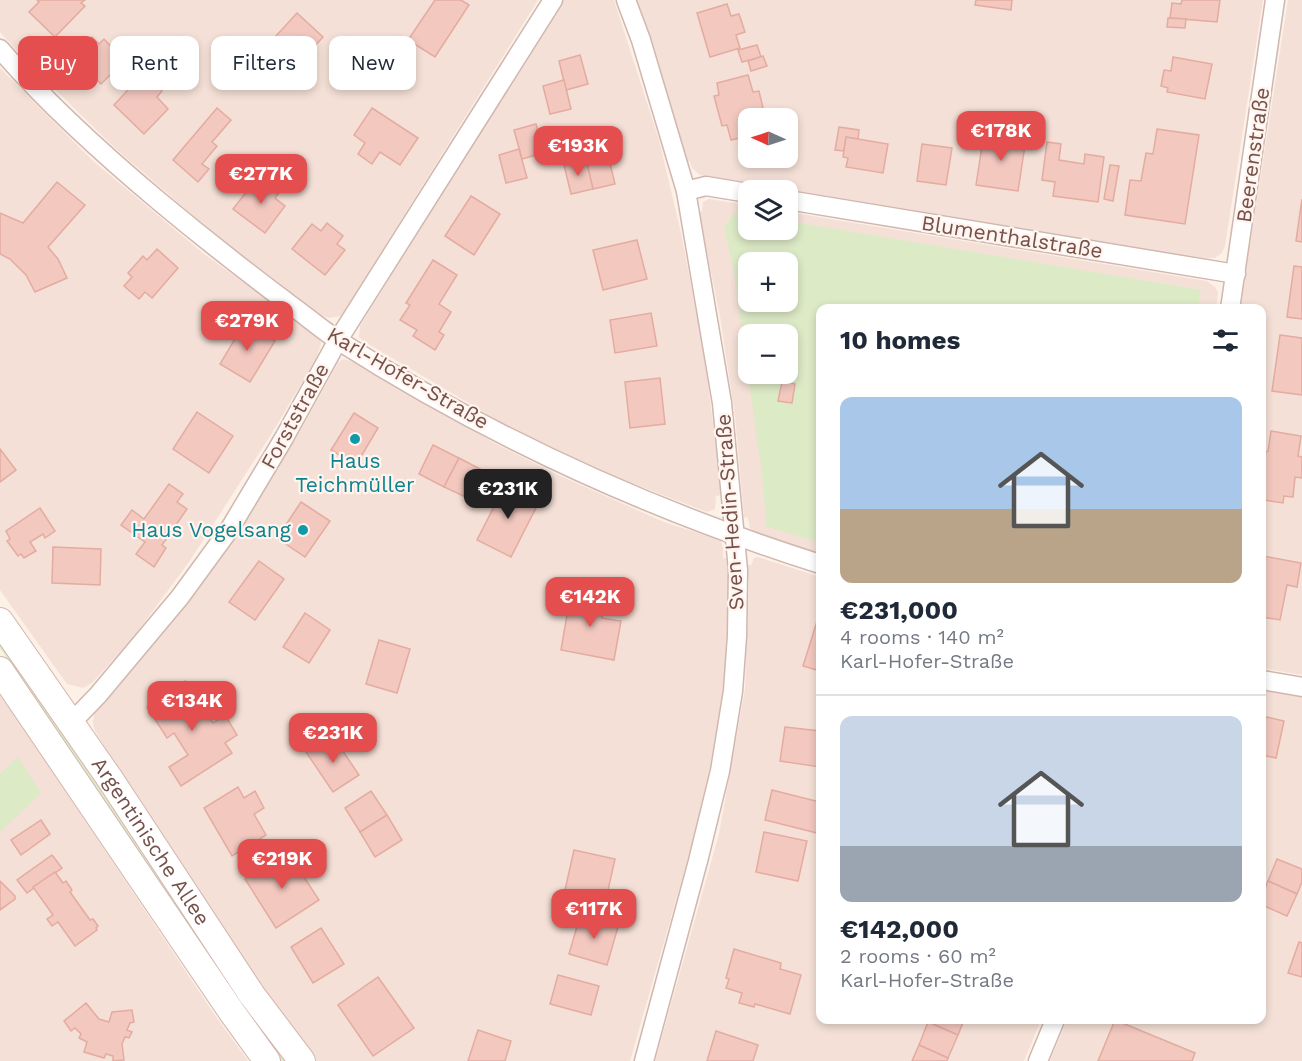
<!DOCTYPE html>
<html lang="en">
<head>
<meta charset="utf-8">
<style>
	:root { --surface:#fff; --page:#f2f2f3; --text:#1f2937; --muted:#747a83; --line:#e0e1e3; --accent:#e54e4e }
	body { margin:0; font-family:"Work Sans",sans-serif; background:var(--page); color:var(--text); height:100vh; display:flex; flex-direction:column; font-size:22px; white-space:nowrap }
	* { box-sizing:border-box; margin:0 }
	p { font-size:20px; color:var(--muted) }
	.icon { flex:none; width:33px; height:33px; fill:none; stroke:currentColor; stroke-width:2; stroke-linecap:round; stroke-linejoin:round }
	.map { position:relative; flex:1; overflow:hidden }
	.side { position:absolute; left:816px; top:304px; width:450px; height:720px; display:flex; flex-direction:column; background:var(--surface); border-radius:12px; box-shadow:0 3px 9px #0003 }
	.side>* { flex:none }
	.guide { position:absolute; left:18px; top:36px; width:570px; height:54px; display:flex; gap:12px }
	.needle { width:39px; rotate:273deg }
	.fabs { position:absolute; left:738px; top:108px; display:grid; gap:12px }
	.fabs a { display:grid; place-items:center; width:60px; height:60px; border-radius:12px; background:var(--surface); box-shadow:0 3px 9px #0003; font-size:30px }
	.price { position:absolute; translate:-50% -51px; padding:0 14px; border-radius:12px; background:var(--accent); color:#fff; font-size:20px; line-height:39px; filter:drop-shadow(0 2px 3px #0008) }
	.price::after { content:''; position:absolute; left:50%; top:36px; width:18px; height:14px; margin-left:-9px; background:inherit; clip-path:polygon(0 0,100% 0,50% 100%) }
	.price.current { background:#222; color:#fff }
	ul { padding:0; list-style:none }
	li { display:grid; align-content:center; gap:12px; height:318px; padding:0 24px }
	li+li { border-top:2px solid var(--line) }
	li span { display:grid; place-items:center; height:186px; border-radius:12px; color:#555 }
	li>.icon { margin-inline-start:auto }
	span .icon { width:108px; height:108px; fill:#fffc; stroke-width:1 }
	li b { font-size:26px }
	h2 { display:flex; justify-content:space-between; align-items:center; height:72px; padding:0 24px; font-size:26px }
	.tag { padding:0 21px; border-radius:12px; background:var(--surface); box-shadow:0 3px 9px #0003; font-size:21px; line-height:54px }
	.tag.current { background:var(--accent); color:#fff }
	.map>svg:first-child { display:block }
</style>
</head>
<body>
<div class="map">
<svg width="1302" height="1061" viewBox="0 0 1302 1061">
	<rect width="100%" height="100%" fill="#fcf0e7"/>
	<!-- residential -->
	<g fill="#f4e0d6" fill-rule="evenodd">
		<path d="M0 0H538L345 310 341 316 329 318 323 316 225 243 116 149 25 60 0 32Z"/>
		<path d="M562 0H614L659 140 681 233 704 353 715 439 721 495 716 496 715 509 707 512 567 458 506 425 363 341 359 337 360 326Z"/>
		<path d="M637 0H1263L1225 246 1222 253 1215 258H1205L700 175 692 168 690 161 687 162 655 50ZM748 118H788V158H748Z"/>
		<path d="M1288 0H1302V675L1262 668V309H1240Z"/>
		<path d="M0 68 93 161 204 254 318 336 321 343 316 359 272 433 189 562 132 639 92 683 83 688 67 684 0 590Z"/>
		<path d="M709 199 748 205V230H788V212L1207 281 1216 288 1218 293 1216 309H820V555L757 534 750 528 748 518 744 517 735 416 720 316 699 213 702 211 703 202ZM748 262H788V302H748ZM748 334H788V374H748Z"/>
		<path d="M343 359 355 362 498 445 556 474 664 522 716 539 721 542 723 548V558L728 559V635L723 689 710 767 692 844 630 1061H313L281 1018 159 836 95 731 93 723 94 714 98 707 233 537 298 435 338 363Z"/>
		<path d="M758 557 820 577V1020H1041L1024 1061H655L719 834 745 689 749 583 747 565H751L754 558Z"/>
		<path d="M1262 689 1302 696V1061H1050L1067 1020H1262Z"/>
		<path d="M0 693 214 1014 248 1061H0Z"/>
	</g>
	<!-- green -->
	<g fill="#ddeac6" fill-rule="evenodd">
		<path d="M734 213 748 215V230H788V221L1201 290 1198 309H820V543L766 526 763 483 734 273 724 227ZM748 262H788V302H748ZM748 334H788V374H748Z"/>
		<path d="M0 640 243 1002 286 1061H281L239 1005 70 750 0 648Z"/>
		<path d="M18 757 41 793 0 832V774Z"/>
	</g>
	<!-- building -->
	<g fill="#f2c8bf" stroke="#e4aba0" stroke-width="1.5">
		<path d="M37 0H85L81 3 85 6 55 37 29 12 39 2Z"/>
		<path d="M435 0H461L469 5 435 57 408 40Z"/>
		<path d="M976 0H1012L1011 10 975 5Z"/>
		<path d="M1182 0H1220L1217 22 1170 18 1172 3 1181 4Z"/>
		<path d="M727 4 731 16 739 14 745 32 736 35 740 48 710 57 697 13Z"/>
		<path d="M297 13 323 37 291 72 265 48Z"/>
		<path d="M1168 18 1186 19 1185 28 1167 27Z"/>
		<path d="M92 37 99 44 104 39 120 56 115 61 120 65 101 84 73 56Z"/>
		<path d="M757 45 761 57 742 62 738 50Z"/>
		<path d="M580 55 588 84 566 90 559 61Z"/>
		<path d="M763 56 767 66 751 71 748 61Z"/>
		<path d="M1173 57 1212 64 1205 99 1167 92 1168 88 1161 86 1164 70 1171 71Z"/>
		<path d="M748 75 753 92 759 91 763 108 757 109 759 118H748V140L745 141 744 137 731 140 727 125 722 126 714 96 719 95 717 83Z"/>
		<path d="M138 79 148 89 154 83 162 91 157 97 168 109 144 134 114 105Z"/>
		<path d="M564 80 571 109 550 114 543 86Z"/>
		<path d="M217 108 231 120 212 142 217 146 202 164 209 169 198 182 173 160Z"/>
		<path d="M372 108 418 138 400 165 380 152 372 164 358 154 365 143 354 135Z"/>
		<path d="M536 124 543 153 522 159 514 130Z"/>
		<path d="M839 127 859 130 858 139 846 137 844 151 835 150Z"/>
		<path d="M1157 129 1199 135 1185 224 1125 215 1130 180 1141 181 1146 153 1153 154Z"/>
		<path d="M984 133 1026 139 1018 191 976 185Z"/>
		<path d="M846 137 888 144 883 173 846 167 848 158 843 157Z"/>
		<path d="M1047 142 1061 144 1059 160 1084 164 1085 154 1104 157 1098 202 1053 196 1055 182 1042 180Z"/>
		<path d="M922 144 952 148 946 185 917 181Z"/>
		<path d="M519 149 527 178 506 183 499 155Z"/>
		<path d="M608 155 615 184 593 189 586 160Z"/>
		<path d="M586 160 593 189 571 194 564 165Z"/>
		<path d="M1110 165 1119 166 1113 201 1104 199Z"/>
		<path d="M267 180 281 190 275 198 285 206 265 233 233 209 254 182 261 187Z"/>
		<path d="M57 182 85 205 48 247 58 259 67 278 35 292 26 275 10 259 0 254V213L23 223Z"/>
		<path d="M471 196 500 214 474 255 445 236Z"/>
		<path d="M1302 199V242L1296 241Z"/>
		<path d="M327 223 343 236 337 244 345 250 325 275 292 249 312 224 321 231Z"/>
		<path d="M637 240 647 279 603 290 593 250Z"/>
		<path d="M157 249 178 268 152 298 145 292 139 299 124 286 132 277 128 273 143 256 147 260Z"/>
		<path d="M433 260 457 275 439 304 451 312 439 332 444 335 435 350 413 336 417 330 400 320 410 305 406 303Z"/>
		<path d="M1294 266 1302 267V319L1287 317Z"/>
		<path d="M651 313 657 346 615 353 610 320Z"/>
		<path d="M245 322 275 341 250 382 220 364Z"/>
		<path d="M1280 335 1302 338V395L1272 391Z"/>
		<path d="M660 378 665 424 630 428 625 382Z"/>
		<path d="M782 382 795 384 792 403 778 401Z"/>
		<path d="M197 412 233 436 209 473 173 449Z"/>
		<path d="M354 413 378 428 356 465 331 450Z"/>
		<path d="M1271 431 1301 436 1298 456 1302 457V478L1295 477 1293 497 1284 496 1283 503 1263 500 1265 493H1262L1265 473H1262V459L1263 453 1268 451Z"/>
		<path d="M433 445 459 458 444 487 419 474Z"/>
		<path d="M0 449 16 470 0 482Z"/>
		<path d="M459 458 484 471 470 499 444 487Z"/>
		<path d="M506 483 540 500 511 557 477 540Z"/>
		<path d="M169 484 183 494 177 502 187 509 162 545 166 548 154 567 136 554 145 542 121 525 132 510 144 519Z"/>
		<path d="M301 502 330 521 305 557 277 538Z"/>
		<path d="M40 508 55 531 45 538 43 534 30 542 36 551 24 558 21 554 18 556 7 541 10 539 6 531Z"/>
		<path d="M53 547 101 549 100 585 52 583Z"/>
		<path d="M1262 549H1264L1263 556 1301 563 1297 587 1287 585 1280 620 1262 617Z"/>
		<path d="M259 561 284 579 255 620 229 602Z"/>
		<path d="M571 591 606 597 602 618 621 621 614 660 561 650Z"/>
		<path d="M305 613 330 630 309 663 283 647Z"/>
		<path d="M819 615H820V671L803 666Z"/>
		<path d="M379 640 410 649 397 693 366 684Z"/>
		<path d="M185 681 213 723 225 715 237 735 225 743 232 753 181 786 169 767 188 755 174 733 167 738 147 707Z"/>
		<path d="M1262 716 1284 721 1276 758 1262 755Z"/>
		<path d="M785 727 820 731V767L780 761Z"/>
		<path d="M332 735 359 775 333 792 306 752Z"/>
		<path d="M238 787 244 798 255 791 264 808 254 814 266 835 232 856 204 808Z"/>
		<path d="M772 790 820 802V817L817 833 765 820Z"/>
		<path d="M371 791 387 815 360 832 345 808Z"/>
		<path d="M387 815 402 840 375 857 360 832Z"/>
		<path d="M41 820 50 834 21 855 11 840Z"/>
		<path d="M764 832 807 841 798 881 756 872Z"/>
		<path d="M574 850 615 859 606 899 565 890Z"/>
		<path d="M287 851 319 900 276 928 245 879Z"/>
		<path d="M52 855 62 868 27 893 17 880Z"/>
		<path d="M1277 859 1302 869V882L1297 894 1268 881Z"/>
		<path d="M55 872 63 883 66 881 72 890 70 892 90 920 93 919 98 926 96 928 97 930 75 946 58 922 52 926 47 919 53 915 33 887Z"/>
		<path d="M0 881 15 896V899L0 910Z"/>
		<path d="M1268 881 1297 894 1287 916 1262 905V895Z"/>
		<path d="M580 916 618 927 607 965 569 954Z"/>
		<path d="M321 928 344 964 313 983 291 947Z"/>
		<path d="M1299 942 1302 943V977L1288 973Z"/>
		<path d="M734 949 781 963 780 969 801 975 790 1014 755 1004 754 1007 739 1003 742 993 726 988 729 979 726 978Z"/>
		<path d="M558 975 599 986 591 1015 550 1004Z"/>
		<path d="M378 977 414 1028 373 1056 338 1005Z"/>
		<path d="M86 1003 99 1019 109 1022 112 1012 132 1010 134 1022 130 1023 127 1030 132 1032 129 1038 125 1037 122 1044 124 1060 113 1061V1056L106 1054 104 1058 84 1052 87 1042 79 1038 81 1034 75 1028 71 1031 64 1021Z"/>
		<path d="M929 1020H964L958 1035 928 1022Z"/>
		<path d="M1115 1020 1195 1053 1192 1061H1098Z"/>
		<path d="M928 1022 958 1035 948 1058 919 1045Z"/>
		<path d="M478 1030 511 1041 505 1061H468Z"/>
		<path d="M716 1031 758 1045 753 1061H707Z"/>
		<path d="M919 1045 948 1058 947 1061H912Z"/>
	</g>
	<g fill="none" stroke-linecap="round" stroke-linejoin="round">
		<!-- street casing -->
		<g stroke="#d0b7af" stroke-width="21">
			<g id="street">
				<path d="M626 0 641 40 686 191 722 403 738 570 737 636 733 691 720 771 698 861 644 1061"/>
				<path d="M0 49C48 105 104 155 160 202 202 237 244 270 288 303 305 315 321 329 339 341 488 436 653 511 820 564"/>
				<path d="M686 191 706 186 748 193"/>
				<path d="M788 200 1236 274"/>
				<path d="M1230 309 1275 0"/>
				<path d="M1262 680 1302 687"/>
				<path d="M71 723 98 695 180 597 229 530 284 438 338 340 553 0"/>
				<path d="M1038 1061 1055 1020"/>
			</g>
		</g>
		<!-- secondary casing -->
		<g stroke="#d3b6ad" stroke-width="28">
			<g id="secondary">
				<path id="s1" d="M0 621 110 779 252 995 302 1061"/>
				<path d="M0 670 231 1011 267 1061"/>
			</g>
		</g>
		<!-- street -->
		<use href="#street" stroke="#fff" stroke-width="18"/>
		<!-- secondary -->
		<use href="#secondary" stroke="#fff" stroke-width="26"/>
	</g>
	<!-- markers -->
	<g fill="#0f9aa8" stroke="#fff4ee" stroke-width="2">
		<circle cx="355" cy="439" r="6"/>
		<circle cx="303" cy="530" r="6"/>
	</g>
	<g text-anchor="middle" stroke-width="4.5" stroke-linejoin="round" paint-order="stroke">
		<!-- street labels -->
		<g font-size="21" fill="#76514b" stroke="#fff4ee">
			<text transform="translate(1253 155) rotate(-82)" y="7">Beerenstraße</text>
			<text transform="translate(1012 237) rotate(9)" y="7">Blumenthalstraße</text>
			<text transform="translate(408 378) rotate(30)" y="7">Karl-Hofer-Straße</text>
			<text transform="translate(295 416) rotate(-61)" y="7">Forststraße</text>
			<text transform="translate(730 512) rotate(-94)" y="7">Sven-Hedin-Straße</text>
			<text dy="7" stroke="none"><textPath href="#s1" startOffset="267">Argentinische Allee</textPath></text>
		</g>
		<!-- culture labels -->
		<g font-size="21" fill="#0d838f" stroke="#fff4ee">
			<text x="355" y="468">Haus<tspan x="355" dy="24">Teichmüller</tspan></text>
			<text x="291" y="537" text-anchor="end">Haus Vogelsang</text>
		</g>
	</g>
</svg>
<div class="fabs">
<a><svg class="needle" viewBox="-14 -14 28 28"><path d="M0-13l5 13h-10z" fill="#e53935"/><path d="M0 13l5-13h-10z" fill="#747a83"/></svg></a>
<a><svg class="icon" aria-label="layers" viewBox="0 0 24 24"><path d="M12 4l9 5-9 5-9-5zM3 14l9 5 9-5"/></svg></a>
<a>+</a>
<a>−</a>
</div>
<b class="price" style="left:1001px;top:162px">€178K</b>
<b class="price" style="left:578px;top:177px">€193K</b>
<b class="price" style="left:261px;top:205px">€277K</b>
<b class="price" style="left:247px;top:352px">€279K</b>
<b class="price current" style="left:508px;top:520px">€231K</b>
<b class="price" style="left:590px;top:628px">€142K</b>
<b class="price" style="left:192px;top:732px">€134K</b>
<b class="price" style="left:333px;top:764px">€231K</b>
<b class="price" style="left:282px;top:890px">€219K</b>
<b class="price" style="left:594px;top:940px">€117K</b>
<div class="guide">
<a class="tag current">Buy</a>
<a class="tag">Rent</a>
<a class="tag">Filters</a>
<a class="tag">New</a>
</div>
<section class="side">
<h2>10 homes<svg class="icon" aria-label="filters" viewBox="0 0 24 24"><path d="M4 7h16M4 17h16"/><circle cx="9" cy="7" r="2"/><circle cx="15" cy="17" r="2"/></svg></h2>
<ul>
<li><span style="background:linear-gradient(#a9c7e8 60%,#b9a48a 0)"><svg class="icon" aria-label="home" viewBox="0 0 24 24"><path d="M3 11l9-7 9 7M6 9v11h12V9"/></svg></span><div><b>€231,000</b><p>4 rooms · 140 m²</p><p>Karl-Hofer-Straße</p></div></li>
<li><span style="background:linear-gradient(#c9d6e8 70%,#9aa5b1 0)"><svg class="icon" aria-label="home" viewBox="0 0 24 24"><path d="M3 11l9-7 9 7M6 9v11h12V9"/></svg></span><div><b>€142,000</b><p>2 rooms · 60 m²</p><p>Karl-Hofer-Straße</p></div></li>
</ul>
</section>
</div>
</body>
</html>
